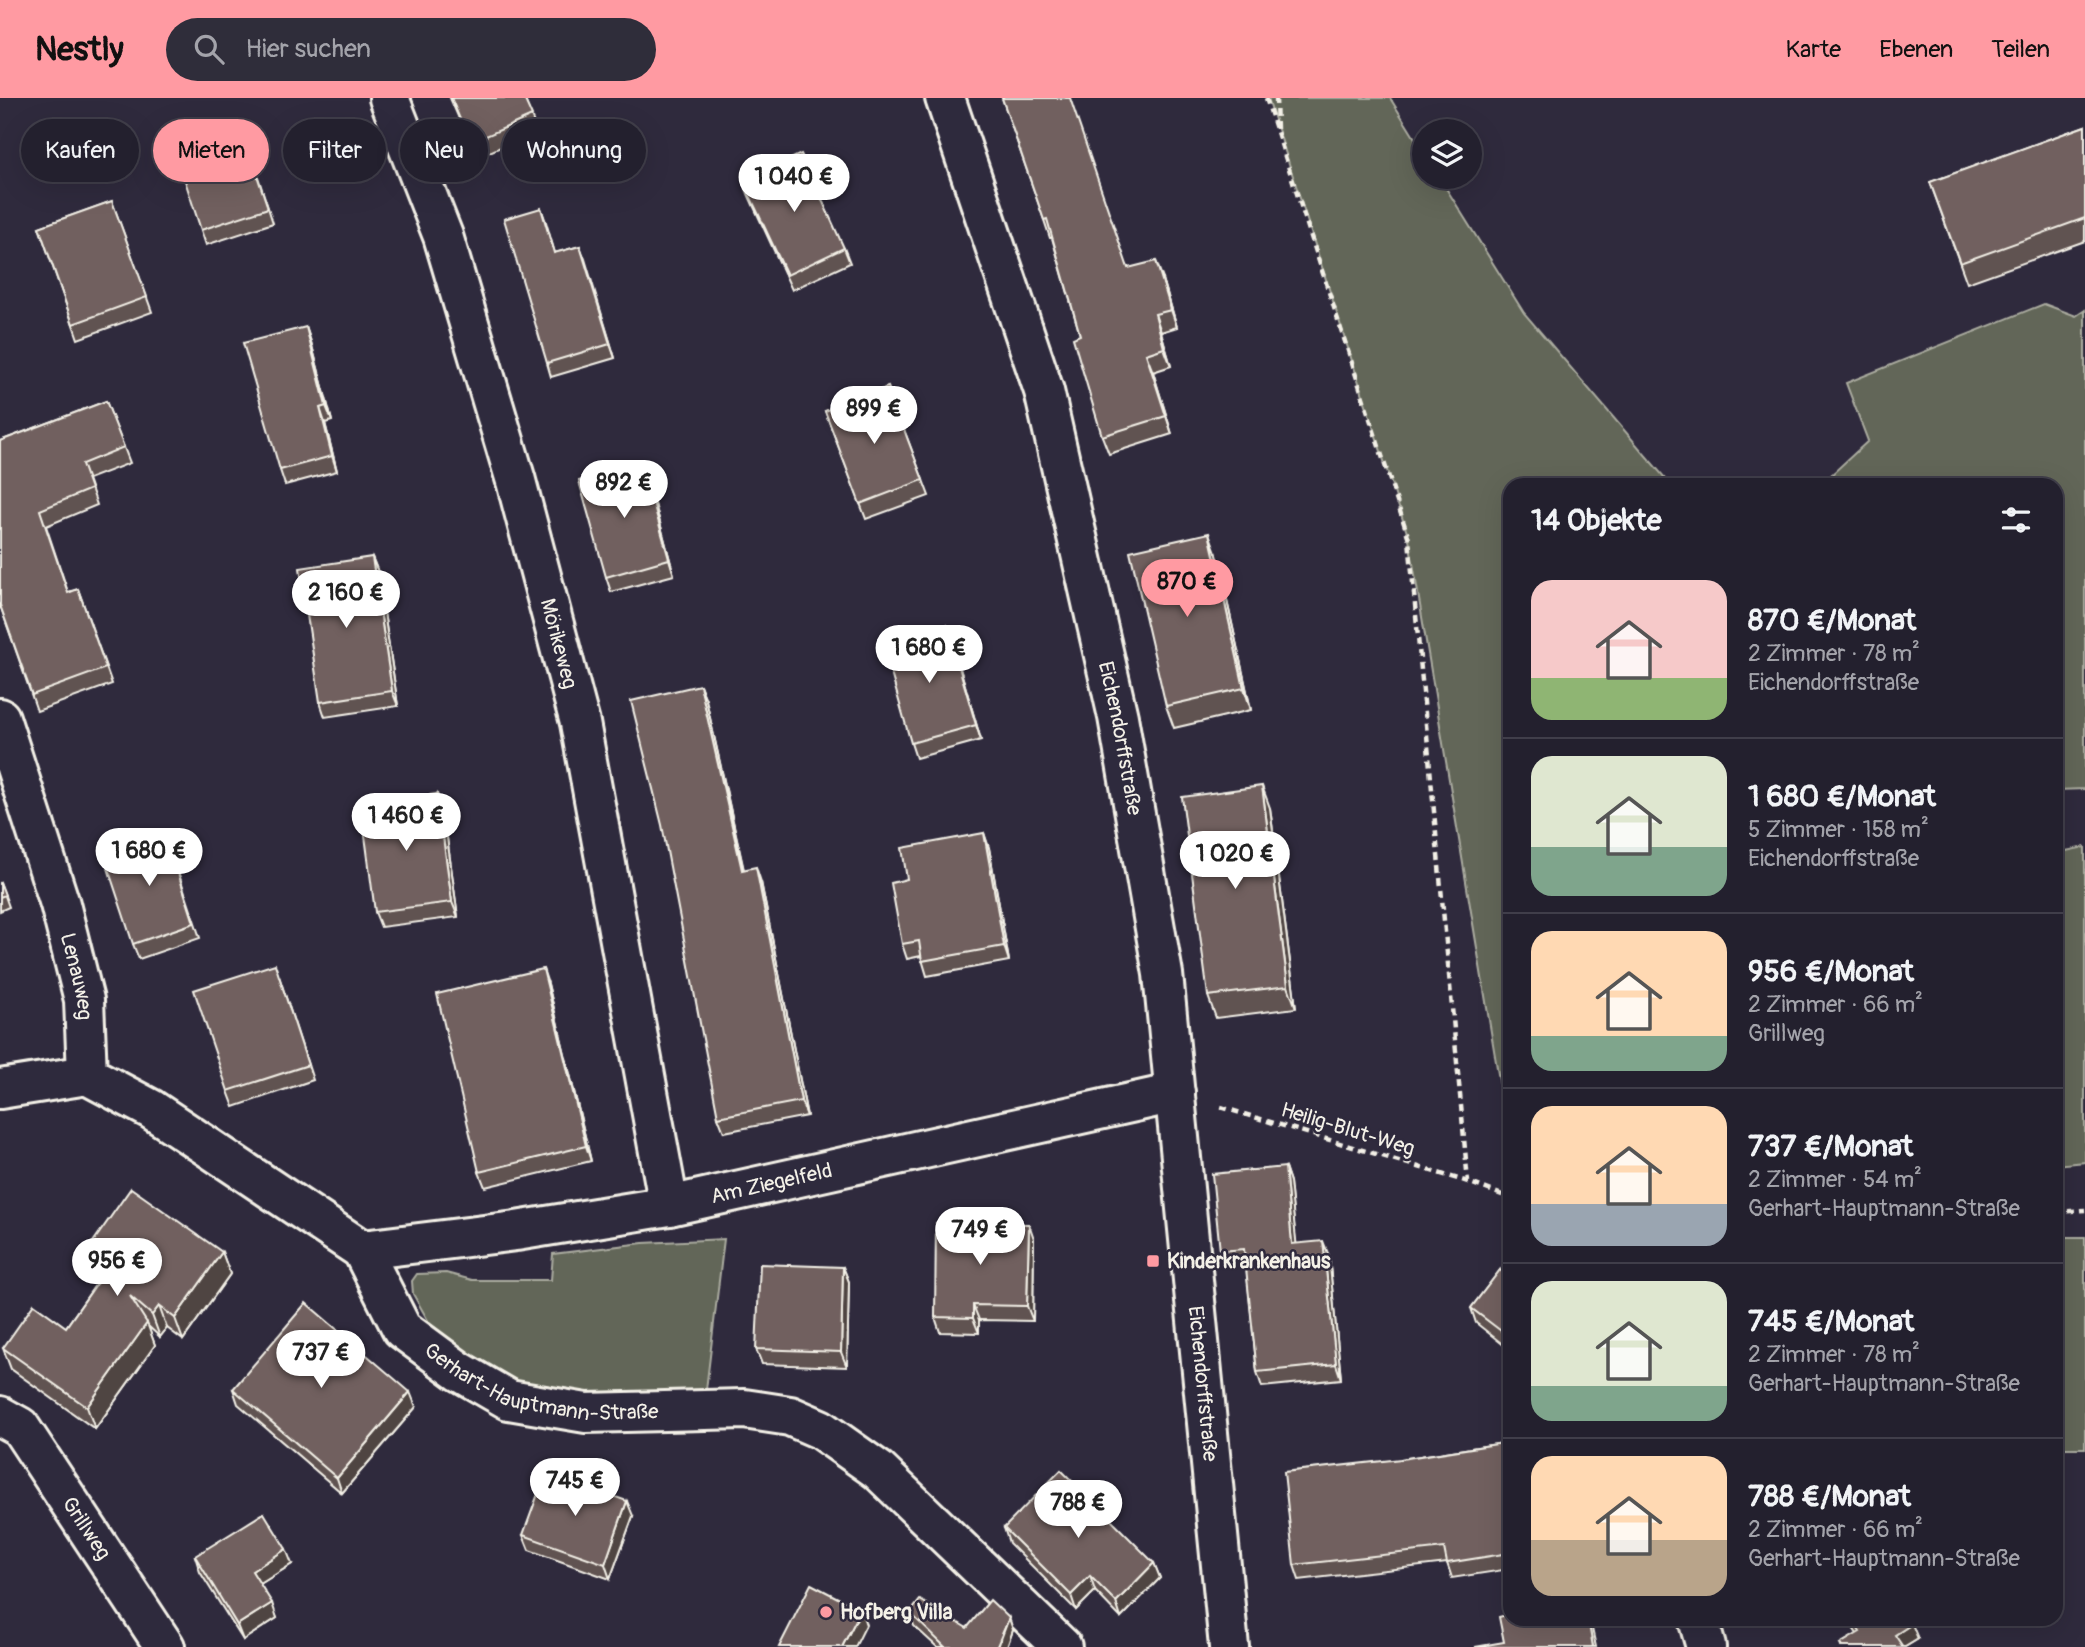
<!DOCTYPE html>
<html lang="de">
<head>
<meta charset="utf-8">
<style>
	:root { --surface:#23202e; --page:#2f2d3a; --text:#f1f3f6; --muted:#a3a3aa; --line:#403e4a; --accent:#ff9aa2 }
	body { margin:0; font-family:Pangolin,sans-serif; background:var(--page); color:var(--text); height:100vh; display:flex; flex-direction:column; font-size:26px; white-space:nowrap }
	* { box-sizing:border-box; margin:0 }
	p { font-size:23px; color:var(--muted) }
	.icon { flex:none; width:38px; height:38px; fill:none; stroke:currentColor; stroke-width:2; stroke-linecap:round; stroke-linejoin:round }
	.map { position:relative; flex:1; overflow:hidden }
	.side { position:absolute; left:1503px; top:380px; width:560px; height:1148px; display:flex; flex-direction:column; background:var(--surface); border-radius:21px; box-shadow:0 7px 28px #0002,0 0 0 2px var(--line) }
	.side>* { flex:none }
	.banner { position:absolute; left:21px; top:21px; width:665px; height:63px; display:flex; gap:14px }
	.tools { position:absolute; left:1412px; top:21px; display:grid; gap:14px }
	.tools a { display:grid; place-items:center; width:70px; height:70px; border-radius:50%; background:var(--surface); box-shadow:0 7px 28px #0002,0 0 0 2px var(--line); font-size:35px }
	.price { position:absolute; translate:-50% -60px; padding:0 16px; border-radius:24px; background:#fff; color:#222; font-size:23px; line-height:46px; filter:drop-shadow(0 2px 4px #0008) }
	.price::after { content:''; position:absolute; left:50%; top:42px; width:21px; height:16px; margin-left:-10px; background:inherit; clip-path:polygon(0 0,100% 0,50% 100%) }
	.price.on { background:var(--accent); color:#111 }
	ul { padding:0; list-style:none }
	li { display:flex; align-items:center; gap:21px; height:175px; padding:0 28px }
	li+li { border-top:2px solid var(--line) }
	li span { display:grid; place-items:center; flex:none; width:196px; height:140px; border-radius:21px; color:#555 }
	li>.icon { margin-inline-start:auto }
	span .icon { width:84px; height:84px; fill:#fffc; stroke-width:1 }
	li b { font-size:30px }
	h2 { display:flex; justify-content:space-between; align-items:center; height:84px; padding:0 28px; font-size:30px }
	.pill { padding:0 24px; border-radius:32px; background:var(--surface); box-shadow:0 7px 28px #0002,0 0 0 2px var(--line); font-size:24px; line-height:63px }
	.pill.on { background:var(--accent); color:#111 }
	header { display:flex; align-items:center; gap:42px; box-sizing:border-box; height:98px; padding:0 35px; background:var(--accent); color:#111 }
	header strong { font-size:33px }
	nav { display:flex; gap:38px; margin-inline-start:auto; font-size:24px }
	.search { width:490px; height:63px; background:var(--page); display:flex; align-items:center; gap:18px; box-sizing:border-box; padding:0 24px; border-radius:38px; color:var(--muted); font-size:26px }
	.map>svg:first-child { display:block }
</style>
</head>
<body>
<header>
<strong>Nestly</strong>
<div class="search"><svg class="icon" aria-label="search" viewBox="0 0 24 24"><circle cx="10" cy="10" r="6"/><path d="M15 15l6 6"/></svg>Hier suchen</div>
<nav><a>Karte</a><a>Ebenen</a><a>Teilen</a></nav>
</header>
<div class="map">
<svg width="2085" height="1549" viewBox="0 0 2085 1549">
	<rect width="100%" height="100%" fill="#2f2a3d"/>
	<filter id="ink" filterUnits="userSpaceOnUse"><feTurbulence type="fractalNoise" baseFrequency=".0143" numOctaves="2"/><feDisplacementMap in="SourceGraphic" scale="14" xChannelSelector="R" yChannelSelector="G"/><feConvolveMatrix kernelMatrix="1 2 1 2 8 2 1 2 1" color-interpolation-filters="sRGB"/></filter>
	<g filter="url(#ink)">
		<!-- green -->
		<g fill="#626658" stroke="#abaca0" stroke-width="2">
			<path d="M1268 0H1390L1424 55V79H1439L1524 215 1671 387H1510V992L1500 988 1409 441Z"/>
			<path d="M2044 206 2076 218 2085 212V691L2056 692V387H1833L1831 377 1868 343 1846 285Z"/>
			<path d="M2085 749V1064L2056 1067V755Z"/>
			<rect x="2056" y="1139" width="29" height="211"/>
			<path d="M724 1141 705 1300 547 1296 489 1274 430 1226 413 1196 412 1183 417 1176 446 1175 472 1182H551L553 1156 643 1145Z"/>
		</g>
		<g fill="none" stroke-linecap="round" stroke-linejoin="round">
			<!-- minor casing -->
			<g stroke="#f4f1e8" stroke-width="44">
				<g id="minor">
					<path id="s1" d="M389 0 443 138 516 383 580 625 669 1108"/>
					<path id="s2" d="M945 0 1044 293 1118 619 1163 876 1229 1549"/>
					<path id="s3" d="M0 620 60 806 84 902 87 977"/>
					<path id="s4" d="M0 991 87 977 151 1011 362 1152 402 1231 459 1273 509 1302 586 1315 744 1311 790 1318 820 1331 878 1372 1062 1549"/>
					<path id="s5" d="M362 1152 516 1133 669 1108 1175 995"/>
					<path id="s6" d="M0 1318 20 1329 165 1549"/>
					<path d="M1698 1521 1706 1549"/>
				</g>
			</g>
			<!-- path -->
			<g stroke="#f4f1e8" stroke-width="4.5" stroke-dasharray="7 5" stroke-linecap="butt">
				<path d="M1266 0 1409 441 1468 1084"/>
				<path d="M1276 0 1277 31"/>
				<path d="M1221 1009 1468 1084 1510 1100"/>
				<path d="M2056 1114 2085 1112"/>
			</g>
			<!-- minor -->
			<use href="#minor" stroke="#2f2a3d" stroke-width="38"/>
		</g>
		<!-- wall -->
		<g fill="#615351" stroke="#f4f1e8" stroke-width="2">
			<path d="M450 0H524L537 33 476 60Z"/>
			<path d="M1002 0 1129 170 1163 181 1177 229 1161 234 1171 268 1153 274 1172 336 1109 356 1102 338 1080 237 1052 140H1050L1044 122Z"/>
			<path d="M2085 28V143L1967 185 1930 84Z"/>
			<path d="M249 51 273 125 206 147 201 132Z"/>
			<path d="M743 83 844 150 850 165 792 192 749 98Z"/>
			<path d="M112 103 152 214 78 241 39 129Z"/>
			<path d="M541 110 555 155 580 148 615 260 551 279 547 265Z"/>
			<path d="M306 229 311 244 332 323 325 325 337 373 285 387 280 372Z"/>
			<path d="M888 289 929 398 866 421 825 313Z"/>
			<path d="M106 303 130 365 88 381 97 407 46 428 68 494 78 491 112 586 37 613 1 510H0V343Z"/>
			<path d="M648 380 674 477 611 494 606 479Z"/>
			<path d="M1217 457 1251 612 1174 630 1166 608Z"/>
			<path d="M372 459 378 474 398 608 325 619 320 604Z"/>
			<path d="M947 528 952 543 981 642 916 660 911 645Z"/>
			<path d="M700 587 706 602 744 772 761 784 807 1018 724 1034 718 1019Z"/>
			<path d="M437 696 443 711 458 819 381 829 375 814Z"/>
			<path d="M1270 710 1296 910 1216 920 1208 898Z"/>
			<path d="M165 734 200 840 139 861 133 846Z"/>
			<path d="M984 735 989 750 1009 863 927 878 921 858 907 861 902 846 907 781Z"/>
			<path d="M0 784 9 809 0 813Z"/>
			<path d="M280 881 313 982 234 1009 228 993Z"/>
			<path d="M548 886 591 1063 485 1089 479 1074Z"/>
			<path d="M1285 1069 1290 1084 1296 1146 1329 1158 1341 1281 1262 1289 1257 1274 1246 1166 1225 1168 1220 1153Z"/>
			<path d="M1034 1141 1033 1223 979 1222V1235L940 1234 935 1219Z"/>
			<path d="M91 1147 222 1154 230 1176 183 1242 167 1230 160 1239 148 1228 155 1247 95 1331 11 1271 3 1250 66 1229 105 1173 99 1168Z"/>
			<path d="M843 1169 849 1184 847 1269 762 1266 756 1251Z"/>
			<path d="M1500 1172 1510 1252 1476 1225 1471 1210Z"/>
			<path d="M233 1291 416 1309 342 1395 238 1306Z"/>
			<path d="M1510 1344V1471L1452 1480 1447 1465 1299 1482 1294 1467 1401 1361Z"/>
			<path d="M633 1418 610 1481 529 1452 523 1437Z"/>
			<path d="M1004 1430 1154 1465 1160 1480 1121 1520 1095 1493 1076 1512 1009 1445Z"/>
			<path d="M195 1458 292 1466 260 1486 277 1520 243 1542 200 1474Z"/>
			<path d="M910 1515 967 1530 1009 1520 1013 1532 1007 1549H937L914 1528Z"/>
			<path d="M1847 1521H1909L1918 1541 1905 1549H1841L1840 1546 1857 1536Z"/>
		</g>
		<!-- shaded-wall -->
		<g fill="#4f4442" stroke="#f4f1e8" stroke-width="2">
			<path d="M541 110 546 124 559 169 554 155Z"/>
			<path d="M580 148 585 161 615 260 610 246Z"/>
			<path d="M1156 163 1163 181 1177 229 1171 212Z"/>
			<path d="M1155 216 1161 234 1171 268 1164 250Z"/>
			<path d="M306 229 311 244 332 323 326 308Z"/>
			<path d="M1146 256 1153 274 1172 336 1166 318Z"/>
			<path d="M320 310 325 325 337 373 332 358Z"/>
			<path d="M642 365 648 380 674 477 669 461Z"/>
			<path d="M1209 435 1217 457 1251 612 1244 590Z"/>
			<path d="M372 459 378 474 398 608 392 593Z"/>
			<path d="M947 528 952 543 981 642 976 627Z"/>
			<path d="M700 587 706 602 747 787 742 772Z"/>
			<path d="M1262 688 1270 710 1296 910 1288 888Z"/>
			<path d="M437 696 443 711 458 819 452 804Z"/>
			<path d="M984 735 989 750 1009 863 1004 848Z"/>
			<path d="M756 769 761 784 807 1018 801 1003Z"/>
			<path d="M543 871 548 886 591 1063 586 1048Z"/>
			<path d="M1285 1069 1290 1084 1298 1161 1292 1146Z"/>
			<path d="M1029 1126 1034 1141 1033 1223 1027 1208Z"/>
			<path d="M1323 1143 1329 1158 1341 1281 1336 1266Z"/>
			<path d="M222 1154 230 1176 183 1242 175 1220Z"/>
			<path d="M843 1169 849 1184 847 1269 841 1254Z"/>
			<path d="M973 1207 979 1222V1235L973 1220Z"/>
			<path d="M159 1208 167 1230 160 1239 152 1217Z"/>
			<path d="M147 1225 155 1247 95 1331 87 1309Z"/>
			<path d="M410 1294 416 1309 342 1395 337 1380Z"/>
			<path d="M627 1403 633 1418 610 1481 605 1466Z"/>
			<path d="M286 1451 292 1466 257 1488 252 1473Z"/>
			<path d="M1154 1465 1160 1480 1121 1520 1116 1504Z"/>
			<path d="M1090 1478 1095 1493 1076 1512 1071 1497Z"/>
			<path d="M272 1505 277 1520 243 1542 237 1527Z"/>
			<path d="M861 1512 866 1527 855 1549H842Z"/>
			<path d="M1009 1520 1013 1532 1007 1549H998Z"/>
			<path d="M1588 1521H1590L1596 1549H1593Z"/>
			<path d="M1912 1526 1918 1541 1905 1549H1900L1895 1537Z"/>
		</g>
		<!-- building -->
		<g fill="#71615e" stroke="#f4f1e8" stroke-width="2">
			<path d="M451 0H524L532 18 470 45Z"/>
			<path d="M1002 0H1070L1128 170 1156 163 1171 212 1155 216 1164 250 1146 256 1166 318 1102 338 1073 240 1080 237 1047 121 1044 122Z"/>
			<path d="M2085 28V120L1960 165 1930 84Z"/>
			<path d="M243 36 268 110 201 132 177 58Z"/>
			<path d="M801 56 844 150 787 177 743 83Z"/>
			<path d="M112 103 147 199 73 226 39 129Z"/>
			<path d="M541 110 554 155 580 148 610 246 547 265 504 121Z"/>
			<path d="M306 229 326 308 320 310 332 358 280 372 243 245Z"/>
			<path d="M888 289 923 382 860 406 825 313Z"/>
			<path d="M106 303 124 349 82 366 91 391 40 412 68 495 78 491 106 570 32 597 0 507V343Z"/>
			<path d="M642 365 669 461 606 479 579 383Z"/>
			<path d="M1209 435 1244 590 1166 608 1130 453Z"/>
			<path d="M372 459 392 593 320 604 300 470Z"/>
			<path d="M947 528 976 627 911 645 883 547Z"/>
			<path d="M700 587 742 772 756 769 801 1003 718 1019 662 727 631 603Z"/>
			<path d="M1262 688 1288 888 1208 898 1182 699Z"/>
			<path d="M437 696 452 804 375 814 361 707Z"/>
			<path d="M165 734 194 825 133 846 103 755Z"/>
			<path d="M984 735 1004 848 922 863 919 843 902 846 891 785 907 781 902 750Z"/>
			<path d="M0 784 5 797 0 799Z"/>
			<path d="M275 866 308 967 228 993 194 892Z"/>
			<path d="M543 871 586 1048 479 1074 437 896Z"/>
			<path d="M1285 1069 1292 1146 1323 1143 1336 1266 1257 1274 1244 1151 1220 1153 1212 1076Z"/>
			<path d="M131 1090 222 1154 175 1220 159 1208 152 1217 130 1198 147 1225 87 1309 3 1250 34 1206 66 1229 113 1162 91 1147Z"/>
			<path d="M936 1125 1029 1126 1027 1208 973 1207V1220L935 1219Z"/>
			<path d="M760 1166 843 1169 841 1254 756 1251Z"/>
			<path d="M1500 1172 1510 1180V1252L1509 1239 1471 1210Z"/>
			<path d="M306 1205 410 1294 337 1380 233 1291Z"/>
			<path d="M1510 1344V1455L1447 1465 1444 1450 1294 1467 1284 1374 1401 1361Z"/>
			<path d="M1061 1372 1154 1465 1116 1504 1090 1478 1071 1497 1004 1430Z"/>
			<path d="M546 1374 627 1403 605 1466 523 1437Z"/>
			<path d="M264 1415 286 1451 252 1473 272 1505 237 1527 195 1458Z"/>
			<path d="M811 1486 861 1512 842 1549H779Z"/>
			<path d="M920 1502 967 1530 990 1502 1009 1520 997 1548 999 1549H945L910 1515Z"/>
			<path d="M1510 1516V1521H1588L1593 1549H1475L1504 1544 1499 1519Z"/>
			<path d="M1851 1521H1909L1912 1526 1895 1537 1903 1549H1842L1840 1546 1860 1534Z"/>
		</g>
	</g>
	<!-- markers -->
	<g fill="#ff9aa2" stroke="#2f2a3d" stroke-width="2.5">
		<rect x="1146" y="1156" width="14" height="14" rx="3.5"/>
		<circle cx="826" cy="1514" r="7"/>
	</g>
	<g text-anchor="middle" stroke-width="5" stroke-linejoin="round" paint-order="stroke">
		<!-- street labels -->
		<g font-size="21" fill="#f4f1e8" stroke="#2f2a3d">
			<text dy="7" stroke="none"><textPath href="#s1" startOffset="572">Mörikeweg</textPath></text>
			<text dy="7" stroke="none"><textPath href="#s2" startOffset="665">Eichendorffstraße</textPath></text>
			<text dy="7" stroke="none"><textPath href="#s3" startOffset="270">Lenauweg</textPath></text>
			<text transform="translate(1348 1031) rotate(17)" y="7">Heilig-Blut-Weg</text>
			<text dy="7" stroke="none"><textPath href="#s5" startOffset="415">Am Ziegelfeld</textPath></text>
			<text dy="7" stroke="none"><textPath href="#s4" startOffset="658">Gerhart-Hauptmann-Straße</textPath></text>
			<text dy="7" stroke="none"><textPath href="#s2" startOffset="1316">Eichendorffstraße</textPath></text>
			<text dy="7" stroke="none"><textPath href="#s6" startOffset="144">Grillweg</textPath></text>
		</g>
		<!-- poi labels -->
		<g font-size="21" font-weight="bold" fill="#f4f1e8" stroke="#2f2a3d" text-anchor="start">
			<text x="1167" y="1170">Kinderkrankenhaus</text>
			<text x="840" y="1521">Hofberg Villa</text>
		</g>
	</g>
</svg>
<div class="tools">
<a><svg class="icon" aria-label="layers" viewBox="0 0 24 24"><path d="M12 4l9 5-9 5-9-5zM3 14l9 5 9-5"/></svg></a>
</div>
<b class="price" style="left:794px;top:116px">1 040 €</b>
<b class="price" style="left:874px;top:348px">899 €</b>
<b class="price" style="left:624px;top:422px">892 €</b>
<b class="price on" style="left:1187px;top:521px">870 €</b>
<b class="price" style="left:346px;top:532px">2 160 €</b>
<b class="price" style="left:929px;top:587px">1 680 €</b>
<b class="price" style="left:406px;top:755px">1 460 €</b>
<b class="price" style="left:149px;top:790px">1 680 €</b>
<b class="price" style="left:1235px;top:793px">1 020 €</b>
<b class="price" style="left:980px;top:1169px">749 €</b>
<b class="price" style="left:117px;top:1200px">956 €</b>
<b class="price" style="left:321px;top:1292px">737 €</b>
<b class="price" style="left:575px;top:1420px">745 €</b>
<b class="price" style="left:1078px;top:1442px">788 €</b>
<div class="banner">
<a class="pill">Kaufen</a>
<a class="pill on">Mieten</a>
<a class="pill">Filter</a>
<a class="pill">Neu</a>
<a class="pill">Wohnung</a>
</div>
<section class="side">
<h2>14 Objekte<svg class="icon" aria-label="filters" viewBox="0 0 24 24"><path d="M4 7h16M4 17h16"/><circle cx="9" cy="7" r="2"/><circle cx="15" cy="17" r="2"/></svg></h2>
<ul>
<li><span style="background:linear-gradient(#f6c9c9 70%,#8fb573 0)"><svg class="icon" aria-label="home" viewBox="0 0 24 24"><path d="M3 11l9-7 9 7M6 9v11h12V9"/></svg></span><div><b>870 €/Monat</b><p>2 Zimmer · 78 m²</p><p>Eichendorffstraße</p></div></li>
<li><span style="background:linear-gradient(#dfe7d0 65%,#7fa58c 0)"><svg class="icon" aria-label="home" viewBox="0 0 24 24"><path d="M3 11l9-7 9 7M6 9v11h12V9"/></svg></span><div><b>1 680 €/Monat</b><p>5 Zimmer · 158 m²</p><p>Eichendorffstraße</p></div></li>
<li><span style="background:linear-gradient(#ffd9b3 75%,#7fa58c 0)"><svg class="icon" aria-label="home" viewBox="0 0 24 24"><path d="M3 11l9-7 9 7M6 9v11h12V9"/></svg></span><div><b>956 €/Monat</b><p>2 Zimmer · 66 m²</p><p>Grillweg</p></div></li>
<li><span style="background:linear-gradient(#ffd9b3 70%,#9aa5b1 0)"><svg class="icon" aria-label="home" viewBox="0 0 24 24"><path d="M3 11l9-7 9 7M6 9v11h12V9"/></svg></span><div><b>737 €/Monat</b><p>2 Zimmer · 54 m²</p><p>Gerhart-Hauptmann-Straße</p></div></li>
<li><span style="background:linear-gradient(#dfe7d0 75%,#7fa58c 0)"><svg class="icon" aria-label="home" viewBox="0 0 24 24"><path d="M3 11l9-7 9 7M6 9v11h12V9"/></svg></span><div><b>745 €/Monat</b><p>2 Zimmer · 78 m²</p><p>Gerhart-Hauptmann-Straße</p></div></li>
<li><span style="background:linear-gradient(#ffd9b3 60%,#b9a48a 0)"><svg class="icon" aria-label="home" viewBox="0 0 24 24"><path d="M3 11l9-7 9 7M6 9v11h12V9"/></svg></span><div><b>788 €/Monat</b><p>2 Zimmer · 66 m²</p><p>Gerhart-Hauptmann-Straße</p></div></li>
</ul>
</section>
</div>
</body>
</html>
